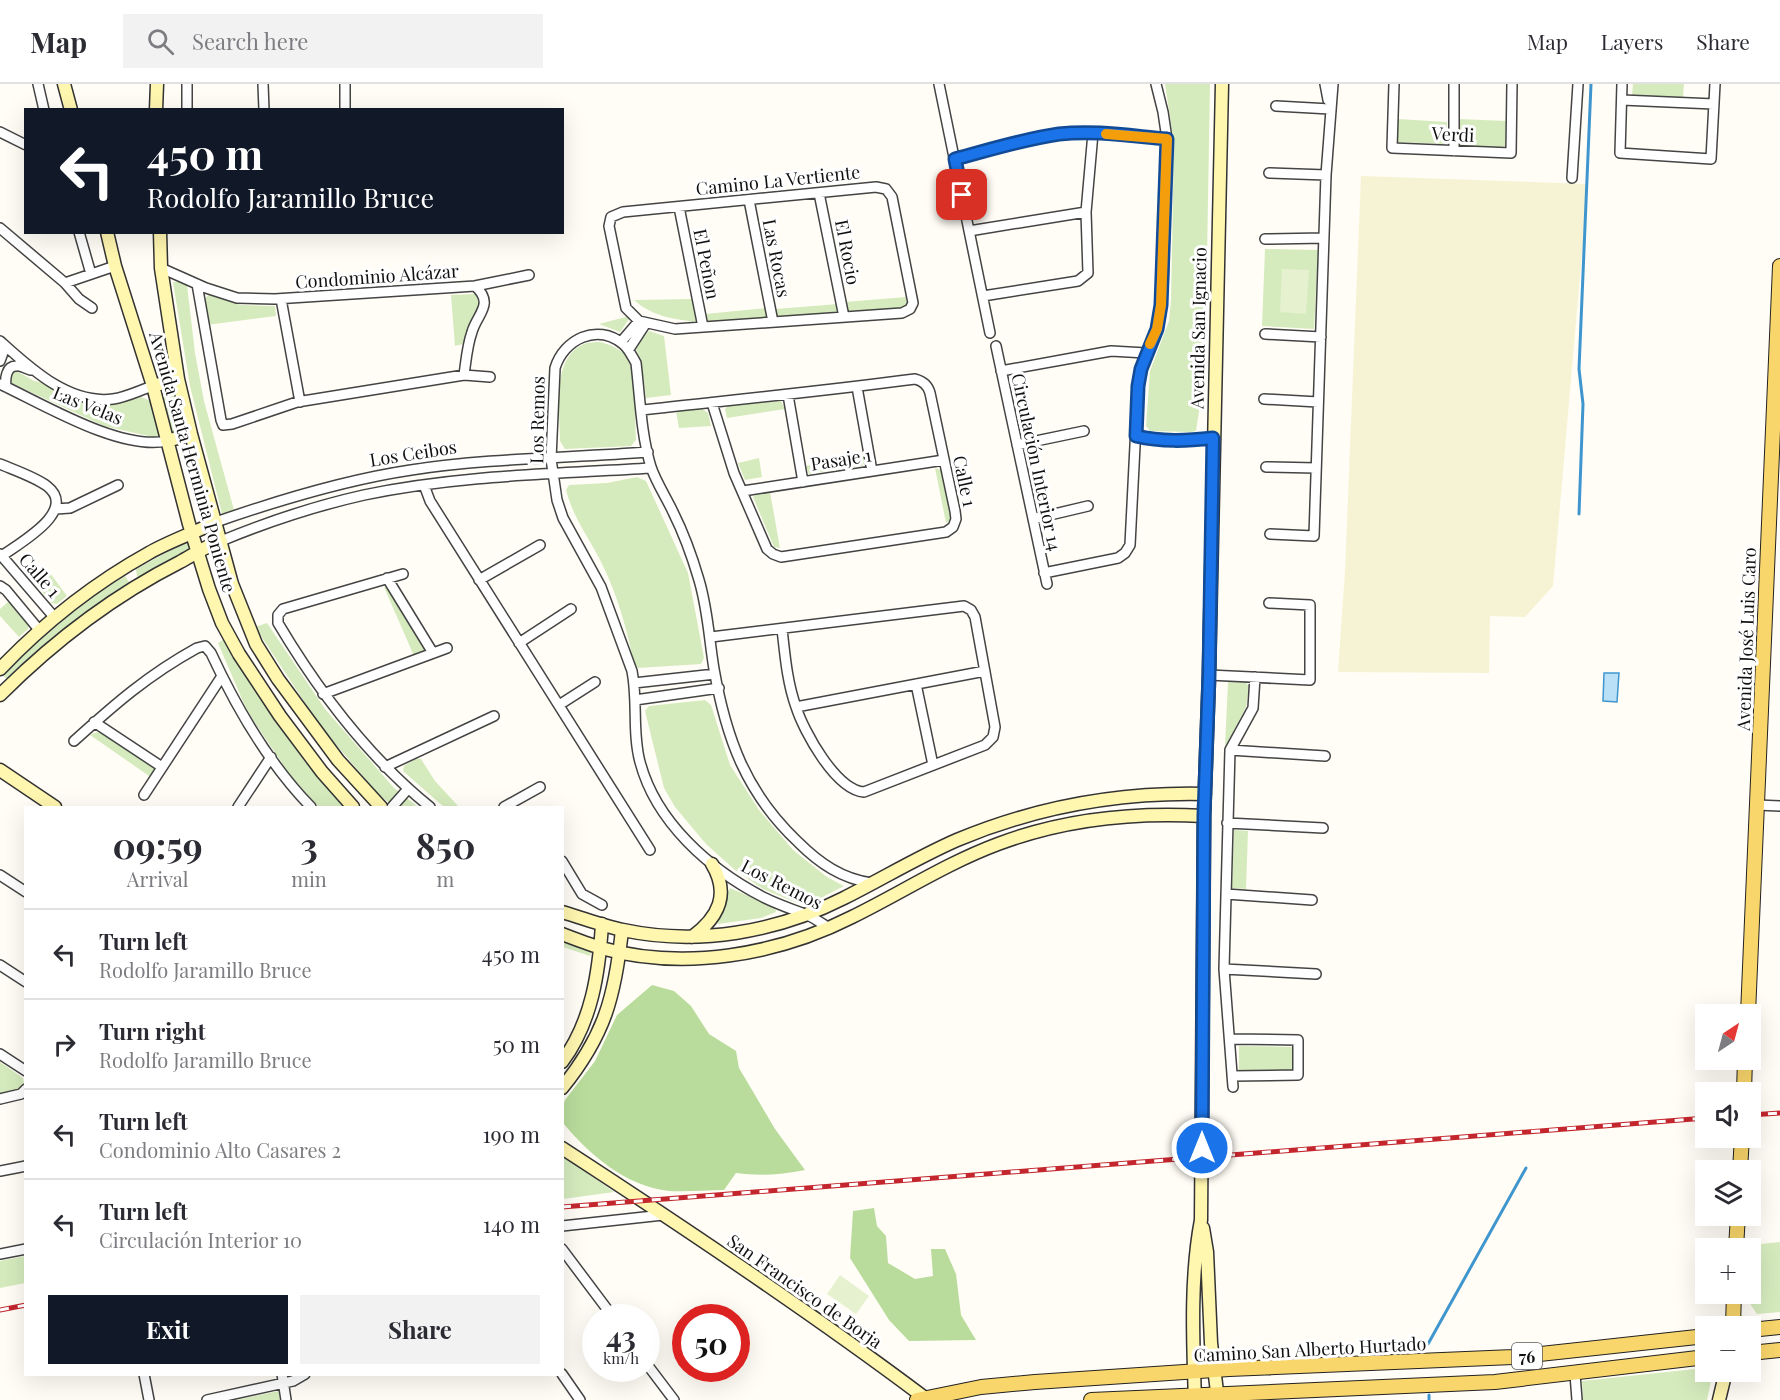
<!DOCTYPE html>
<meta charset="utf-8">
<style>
:root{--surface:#fff;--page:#f2f2f3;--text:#2b2b33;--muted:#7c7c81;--line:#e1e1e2;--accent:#111827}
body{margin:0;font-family:"Playfair Display",serif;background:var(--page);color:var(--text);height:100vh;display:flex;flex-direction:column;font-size:22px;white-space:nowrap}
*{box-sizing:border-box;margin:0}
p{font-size:20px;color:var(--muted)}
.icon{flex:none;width:33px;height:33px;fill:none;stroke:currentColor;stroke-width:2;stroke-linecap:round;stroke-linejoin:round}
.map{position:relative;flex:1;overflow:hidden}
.side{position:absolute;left:24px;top:722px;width:540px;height:570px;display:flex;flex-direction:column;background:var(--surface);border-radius:0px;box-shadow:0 6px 24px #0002}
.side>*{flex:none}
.top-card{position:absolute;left:24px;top:24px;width:540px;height:126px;border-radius:0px;box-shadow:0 6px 24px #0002;background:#111827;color:#fff;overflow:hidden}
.needle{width:39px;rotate:36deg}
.buttons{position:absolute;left:1695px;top:920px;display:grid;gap:12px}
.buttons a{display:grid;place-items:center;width:66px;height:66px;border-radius:0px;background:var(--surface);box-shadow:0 6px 24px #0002;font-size:30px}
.speed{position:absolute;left:582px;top:1220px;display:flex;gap:12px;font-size:30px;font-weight:700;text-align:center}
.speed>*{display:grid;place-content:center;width:78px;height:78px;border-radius:50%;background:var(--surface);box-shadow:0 6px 24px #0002;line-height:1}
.speed small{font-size:15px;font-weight:400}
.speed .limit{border:9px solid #d22;background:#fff;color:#111}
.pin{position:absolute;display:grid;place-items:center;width:51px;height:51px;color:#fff;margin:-26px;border-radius:12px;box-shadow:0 3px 9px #0006}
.me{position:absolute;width:66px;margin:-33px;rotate:0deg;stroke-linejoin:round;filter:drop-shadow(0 0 4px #0008)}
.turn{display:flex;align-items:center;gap:21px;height:126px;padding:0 24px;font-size:27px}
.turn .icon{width:78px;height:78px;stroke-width:2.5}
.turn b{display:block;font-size:42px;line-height:51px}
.eta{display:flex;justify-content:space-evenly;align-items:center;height:102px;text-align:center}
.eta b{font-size:36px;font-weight:700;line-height:42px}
.button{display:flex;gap:12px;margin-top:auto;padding:12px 24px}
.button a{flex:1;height:69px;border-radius:0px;background:var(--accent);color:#fff;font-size:24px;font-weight:700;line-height:69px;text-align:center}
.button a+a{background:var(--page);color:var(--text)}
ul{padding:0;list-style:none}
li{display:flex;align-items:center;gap:18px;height:90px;padding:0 24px;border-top:2px solid var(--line)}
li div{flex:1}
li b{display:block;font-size:22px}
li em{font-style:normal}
header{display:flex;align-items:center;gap:36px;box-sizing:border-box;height:84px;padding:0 30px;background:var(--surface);border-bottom:2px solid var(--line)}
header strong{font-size:28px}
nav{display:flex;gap:33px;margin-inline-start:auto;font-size:21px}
.search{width:420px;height:54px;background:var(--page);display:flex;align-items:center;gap:15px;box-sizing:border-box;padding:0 21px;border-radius:0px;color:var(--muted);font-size:22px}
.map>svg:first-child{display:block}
</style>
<header>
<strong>Map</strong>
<div class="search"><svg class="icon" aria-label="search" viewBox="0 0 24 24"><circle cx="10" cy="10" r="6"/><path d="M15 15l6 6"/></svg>Search here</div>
<nav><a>Map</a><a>Layers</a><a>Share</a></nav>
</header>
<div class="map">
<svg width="1780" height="1316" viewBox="0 0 1780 1316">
<rect width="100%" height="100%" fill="#fffdf5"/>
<path fill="#f6f3d4" d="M1361 92 1588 100 1553 502 1525 533 1490 532 1489 589 1338 588 1345 487Z"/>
<path fill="#d5ebbd" d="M1165 0H1210L1205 289 1196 347 1191 348 1150 347 1146 342 1150 287 1169 237 1171 217 1174 59Z
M1633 0H1684L1683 14 1632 12Z
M1398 35 1447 38 1446 60 1397 58Z
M1458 35 1506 37 1505 62 1500 64 1457 63Z
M1265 165 1318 166 1314 245 1262 242Z
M173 198H183L187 201 195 269 204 317 234 426 222 430 190 302Z
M210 209 240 221 275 222 276 232 207 241 204 216Z
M475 210 481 217 463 260 455 262 451 211Z
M906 213 907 220 905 224 849 227 845 225V218Z
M693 215 696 238C672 235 652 232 634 216Z
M838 220 839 227 836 230 780 233 777 231 776 225Z
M767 224 768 232 765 235 709 238 706 236 705 230Z
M629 232V235L620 248 599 240Z
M649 247 664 252 671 311 646 314 641 276 635 263Z
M600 258C611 261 622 265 628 275 636 288 635 339 636 356L631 362 565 365 560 357C560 328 551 276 582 261 587 258 595 258 600 258Z
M15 286 34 297 44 299 63 310 91 320H113L141 313 151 317 160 350 158 353H153L104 342 9 298 11 287Z
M168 306 176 309 184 345 181 348 174 350 170 347 161 314 163 309Z
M781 317 785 325 727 334 725 325 728 322Z
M702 325 708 329 711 342 679 344 676 327Z
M864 372 865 378 862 382 809 390 806 382Z
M759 374 762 393 745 396 738 379Z
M935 384 941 386 951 435 946 439Z
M637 393 646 397 688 489 704 574 701 580 638 584 634 580C627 546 618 512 602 480 589 453 574 436 566 406L569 401 607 399Z
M770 408 780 464 774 463 753 413 757 410Z
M188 457 194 464 140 495 137 492 136 485Z
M47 485 67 512 57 520 51 519 33 496Z
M125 492 129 498 128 501 11 596 4 593 5 587 53 542 95 510Z
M384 503 389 504 426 565 423 570 414 572Z
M9 517 29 538 28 545 19 553 0 532V525Z
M267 539 325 625 394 704 418 723H395L379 711 321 643 255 543Z
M224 555 305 678 348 723H319L290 691 255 639 245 622 218 559Z
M1228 598 1246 599 1249 602 1246 623 1225 663Z
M705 616 711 621 730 681 759 726 793 766 827 793 844 802 809 820 797 819 763 805 735 786 706 760 675 723 664 704 645 627 649 622Z
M97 648 102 649 155 685 156 688 152 694 90 651Z
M416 674 421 675 435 697 459 723H444L403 687 404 682Z
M1234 746 1248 747 1246 805 1232 804Z
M730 804 775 824 776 828 761 834 718 840 716 836Z
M563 855 592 865 590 872 563 863Z
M1239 962 1294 963 1293 988 1239 987Z
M0 978 23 994 24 1000 18 1006 0 1011Z
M562 1072H563L614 1108 563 1115Z
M1780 1158V1228L1757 1230 1747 1215 1746 1209H1750L1752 1161Z
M25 1172V1199L0 1204V1177Z
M1705 1284 1706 1287H1713L1707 1316H1583L1582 1297Z
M279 1307 280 1316H236Z"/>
<path fill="#b9dc9c" d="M652 901 674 907 691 922 709 950 736 967 739 984 775 1045 805 1086C781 1091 760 1092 736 1089L724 1106C706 1106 687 1108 669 1107 625 1102 590 1071 563 1039V1022L565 1016 595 977 617 931Z
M874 1124 877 1142 886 1152 888 1179 915 1195 933 1192 931 1165H945L956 1190 961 1231 976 1256 909 1257 889 1236 850 1174 853 1127Z"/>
<path fill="#e6f2cf" d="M1282 185 1309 186 1306 230 1280 228Z
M840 1191 869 1212 856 1230 827 1210Z"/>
<path fill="#b9e0f7" stroke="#3f96cf" stroke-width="1.5" d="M1604 589H1619L1617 618 1603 617Z"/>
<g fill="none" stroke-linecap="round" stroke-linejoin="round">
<path stroke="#3f96cf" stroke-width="3" d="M1579 430 1583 320 1579 285 1591 0
M1428 1260 1526 1084
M1429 1311V1316"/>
<defs>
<path id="street" d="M38 0 44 26
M263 0 264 26
M345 0V26
M939 0 990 249
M1325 0 1328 16
M1394 0 1392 64 1511 69 1512 0
M1454 0V67
M1622 0 1620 69 1711 75 1715 0
M1622 16 1714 20
M1276 22 1330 25
M187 26V0
M0 48 26 61
M955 75C989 66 1024 55 1059 50 1095 46 1131 52 1167 55
M1269 89 1326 91
M1572 94 1578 0
M876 103 886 105 892 113 913 219 910 225 902 229 675 245 639 237 626 224 609 142 611 133 623 128Z
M819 109 844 233
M749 116 773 238
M679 123 703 243
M0 144 65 199 115 182
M969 147 1086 128
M79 148 91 190
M1265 155 1324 154
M161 184 206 204 237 214 275 215 475 202 529 191
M65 199 79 215 92 224
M197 200 221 336 223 341 232 340 297 318 464 291 490 293
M983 212 1078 197 1088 189 1086 128 1093 49
M281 215 300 318
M1265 250 1321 253
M0 257C30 284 69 321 113 315 127 313 140 306 153 302
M621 258 639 237
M996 262 1047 500
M629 265 646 239
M0 277 4 266 3 260
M1001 287 1111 267 1146 269
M464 291C466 277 467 262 472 248 477 230 495 220 475 202
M0 300C43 320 120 367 167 357
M6 303C5 295 6 282 16 282 21 281 26 285 31 286
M857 303 872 387
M788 311 803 398
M1264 315 1318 318
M642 326C733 316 824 307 915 295 923 297 928 301 930 309L955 427 956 435 953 443 946 448 781 473 773 470 767 465 734 389 712 319
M1136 352C1162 358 1186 357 1213 354
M1017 361 1084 347
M0 380C14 386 35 393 47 402 79 427 19 459 2 472
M1266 383 1316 384
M424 401 430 417 650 766
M743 407 944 376
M56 425 70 424 118 401
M1033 435 1088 422
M216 438C279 416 344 396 411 386 489 374 569 374 648 368
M1270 450 1314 452 1326 91 1333 0
M221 457C267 438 315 422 364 411 459 391 556 390 651 384
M0 470 55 534
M1044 489 1118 474 1125 469 1130 461 1138 302 1146 269 1157 245 1163 200 1167 55 1163 28 1156 0
M403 490 283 525 278 531V539C319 608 367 672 430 723
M387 494 433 569
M479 496 540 461
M0 502 6 506 40 547
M711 553 964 522 971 526 975 533 995 643 993 653 985 661 864 708C836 706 804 648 796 623 787 598 785 571 782 545
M519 559 571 525
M1209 591 1310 596V521L1269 519
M634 599 715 590
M916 600 933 681
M323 610 447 564
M635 616 719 604
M559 621 595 598
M796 623 985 587
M94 638 162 683
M74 657C115 620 148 591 197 564L205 562 211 569C236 623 269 680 311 723
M1230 666 1325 672
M385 683 494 632
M144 711 222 592
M1757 721 1780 722
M238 723 271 673
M392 723 408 705
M504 723 540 703
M1227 739 1323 744
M562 777 582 810 602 821
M0 791 26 808
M1226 810 1312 816
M829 844C821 839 813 833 805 830 791 825 777 820 763 813 709 785 656 738 640 678 632 648 638 617 632 587L601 503 563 434 557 416 551 375 555 284C564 255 597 239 623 260 629 265 632 272 636 279 640 313 641 350 651 383 656 398 666 413 673 428 684 450 692 472 699 496 708 526 709 555 714 585 726 654 746 709 798 758 819 779 842 795 872 799
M0 881 26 898
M1224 885 1316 890
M1230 955 1298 956V991L1232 992
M0 970 26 987
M1233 1003 1224 885 1230 666 1253 624 1255 593
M0 1015 21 1010 26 1005
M0 1087 26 1082
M562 1142 663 1131
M562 1165 613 1233
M0 1170 26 1165
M646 1279 674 1316
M144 1290 149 1316
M282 1290 286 1316
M562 1290 580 1316
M1575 1290 1577 1316
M207 1316 293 1297 305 1290"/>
<path id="secondary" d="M64 0 71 26
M156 26 157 0
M107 148 115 182 153 302 189 440 209 505 222 539 239 570 280 632 322 688 353 723
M160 148 161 184 178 295 191 350 232 500 256 560 278 595 338 676 381 723
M153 302 178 295
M167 357 191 350
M0 585C44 539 93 500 149 469 170 457 194 449 216 438
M0 611C53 558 113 512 180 478 193 471 206 462 221 457
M0 686 55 723
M562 828C583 834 603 842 623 846 698 862 777 848 844 814 882 795 918 773 957 756 1036 723 1119 708 1205 710
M562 850C575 855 588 860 601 864 684 887 777 871 852 833 901 809 947 779 998 760 1064 735 1135 728 1204 732
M692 853C719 833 730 810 712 780
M562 978C592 938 599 888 602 840
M562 1004C605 951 615 912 622 846
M562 1064C685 1144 808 1226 925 1314
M1203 1144 1207 1168 1211 1259 1218 1316
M1195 1316C1193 1257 1190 1194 1201 1136L1204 732 1209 591 1222 0
M1719 1316 1726 1287"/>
<path id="primary" d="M1748 930 1780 182
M1744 1008 1745 975
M1740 1086 1742 1053
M1736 1164 1738 1131
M1733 1242 1734 1209
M1750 1246 1780 1243
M1750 1269 1780 1266
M917 1316 981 1303 1035 1298 1229 1285 1513 1273 1706 1252
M1091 1316 1495 1298 1706 1273"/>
</defs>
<use href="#street" stroke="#444" stroke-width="12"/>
<use href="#secondary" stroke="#333" stroke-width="15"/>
<use href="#primary" stroke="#222" stroke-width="16"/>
<use href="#street" stroke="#fff" stroke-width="9"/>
<use href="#secondary" stroke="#fff6b0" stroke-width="12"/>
<use href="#primary" stroke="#f9d66b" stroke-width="14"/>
<defs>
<path id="rail" d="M1750 1031 1780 1029
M562 1123 1706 1034
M0 1226 26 1221"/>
</defs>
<use href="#rail" stroke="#c4262e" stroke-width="5"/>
<use href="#rail" stroke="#fff" stroke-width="3" stroke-dasharray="9" stroke-linecap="butt"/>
</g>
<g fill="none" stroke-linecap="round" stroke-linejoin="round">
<defs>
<path id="route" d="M962 111 955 75C989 66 1024 55 1059 50 1095 46 1131 52 1167 55L1161 221 1157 245 1141 285 1138 302 1136 352C1162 358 1186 357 1213 354L1209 591 1204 732 1202 1064"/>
</defs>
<use href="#route" stroke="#114b97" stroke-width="15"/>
<use href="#route" stroke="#1a73e8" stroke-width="10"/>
<path stroke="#f59e0b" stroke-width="10" d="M1106 50 1167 55 1161 221 1157 245 1150 260"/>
</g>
<g text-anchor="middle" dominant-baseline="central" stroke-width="6" stroke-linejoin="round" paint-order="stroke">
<rect fill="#fff" stroke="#585858" stroke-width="1.5" x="1512" y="1259" width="30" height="26" rx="4.5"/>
<g font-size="16" font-weight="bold" fill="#111">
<text x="1527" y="1272">76</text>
</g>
<g font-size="18" fill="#111" stroke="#fff">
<text transform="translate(1453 50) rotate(3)">Verdi</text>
<text transform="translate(778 96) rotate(-6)">Camino La Vertiente</text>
<text transform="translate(848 168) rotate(79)">El Rocio</text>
<text transform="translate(777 174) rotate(79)">Las Rocas</text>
<text transform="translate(707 180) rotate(79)">El Peñon</text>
<text transform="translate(377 192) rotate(-4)">Condominio Alcázar</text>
<text transform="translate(1198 244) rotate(-89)">Avenida San Ignacio</text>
<text transform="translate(88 321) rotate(22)">Las Velas</text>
<text transform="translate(537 336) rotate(-89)">Los Remos</text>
<text transform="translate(413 369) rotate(-9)">Los Ceibos</text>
<text transform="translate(841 375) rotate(-9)">Pasaje 1</text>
<text transform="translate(193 378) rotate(74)">Avenida Santa Herminia Poniente</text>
<text transform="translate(1037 378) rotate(78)">Circulación Interior 14</text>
<text transform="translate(965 397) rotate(78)">Calle 1</text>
<text transform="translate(40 491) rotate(49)">Calle 1</text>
<text transform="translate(1746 555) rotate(-88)">Avenida José Luis Caro</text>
<text transform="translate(782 800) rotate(27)">Los Remos</text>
<text transform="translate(805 1207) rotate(35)">San Francisco de Borja</text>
<text transform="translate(1310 1265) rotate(-3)">Camino San Alberto Hurtado</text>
</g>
</g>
</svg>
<div class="buttons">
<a><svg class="needle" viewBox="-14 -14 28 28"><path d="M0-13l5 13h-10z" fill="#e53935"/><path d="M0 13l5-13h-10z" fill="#7c7c81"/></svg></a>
<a><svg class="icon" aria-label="sound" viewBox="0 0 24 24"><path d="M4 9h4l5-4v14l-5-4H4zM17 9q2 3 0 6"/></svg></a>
<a><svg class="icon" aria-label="layers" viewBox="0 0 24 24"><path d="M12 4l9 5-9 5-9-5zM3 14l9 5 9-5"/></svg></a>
<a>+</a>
<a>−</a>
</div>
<div class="speed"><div>43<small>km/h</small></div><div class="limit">50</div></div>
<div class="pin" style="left:962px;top:111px;background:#d93025"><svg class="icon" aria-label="arrive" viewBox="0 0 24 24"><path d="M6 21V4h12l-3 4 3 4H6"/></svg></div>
<svg class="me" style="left:1202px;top:1064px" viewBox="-20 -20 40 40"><circle r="17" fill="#1a73e8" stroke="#fff" stroke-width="3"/><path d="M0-11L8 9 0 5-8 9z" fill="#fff"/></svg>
<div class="top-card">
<div class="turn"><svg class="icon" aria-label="left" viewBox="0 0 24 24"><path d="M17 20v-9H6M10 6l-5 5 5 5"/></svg><div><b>450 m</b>Rodolfo Jaramillo Bruce</div></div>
</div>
<section class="side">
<div class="eta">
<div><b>09:59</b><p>Arrival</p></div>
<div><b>3</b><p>min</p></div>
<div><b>850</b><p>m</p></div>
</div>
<ul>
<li><svg class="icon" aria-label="left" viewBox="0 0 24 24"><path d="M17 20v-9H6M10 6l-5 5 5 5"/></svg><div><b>Turn left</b><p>Rodolfo Jaramillo Bruce</p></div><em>450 m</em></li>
<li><svg class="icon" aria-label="right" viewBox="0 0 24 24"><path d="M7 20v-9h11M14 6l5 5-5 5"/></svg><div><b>Turn right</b><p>Rodolfo Jaramillo Bruce</p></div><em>50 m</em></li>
<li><svg class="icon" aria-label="left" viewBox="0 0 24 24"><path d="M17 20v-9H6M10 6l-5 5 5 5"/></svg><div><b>Turn left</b><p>Condominio Alto Casares 2</p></div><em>190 m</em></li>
<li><svg class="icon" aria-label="left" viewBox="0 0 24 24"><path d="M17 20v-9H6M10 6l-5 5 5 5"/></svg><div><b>Turn left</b><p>Circulación Interior 10</p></div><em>140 m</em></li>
</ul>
<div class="button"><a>Exit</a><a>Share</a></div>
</section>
</div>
